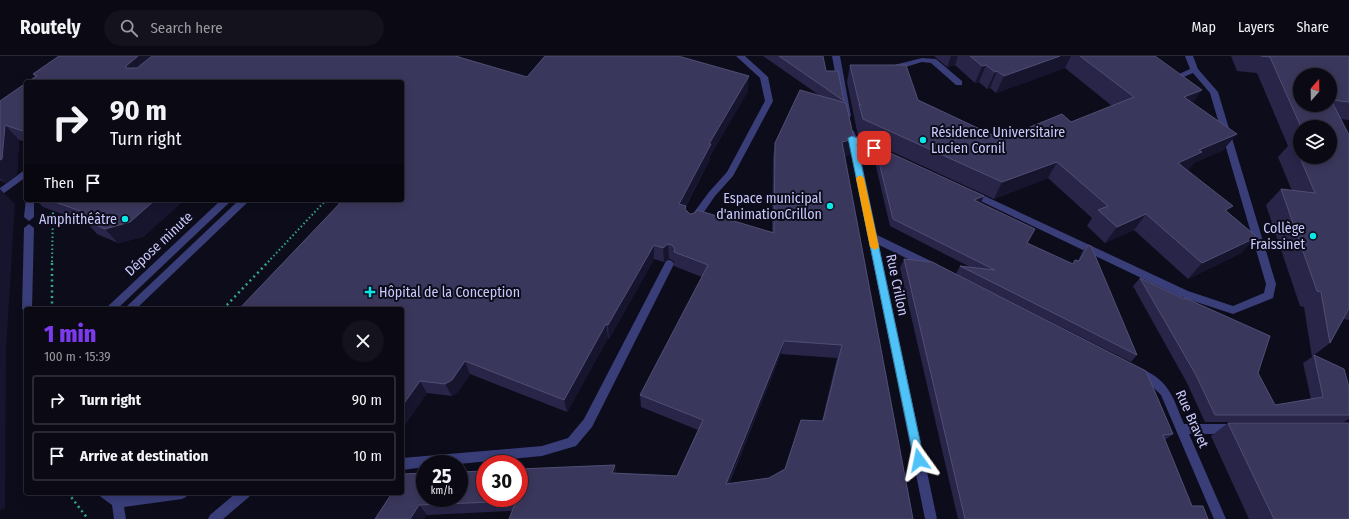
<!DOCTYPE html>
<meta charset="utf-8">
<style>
:root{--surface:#0a0914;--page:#13121d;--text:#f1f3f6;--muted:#999aa0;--line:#2a2a34;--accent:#7c3aed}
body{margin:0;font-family:"Fira Sans Condensed",sans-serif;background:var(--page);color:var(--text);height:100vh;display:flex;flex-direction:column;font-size:15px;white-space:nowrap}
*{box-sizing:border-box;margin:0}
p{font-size:13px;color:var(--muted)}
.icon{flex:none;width:22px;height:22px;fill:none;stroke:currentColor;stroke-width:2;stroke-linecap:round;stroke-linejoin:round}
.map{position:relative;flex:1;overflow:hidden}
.sheet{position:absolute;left:24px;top:251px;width:380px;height:188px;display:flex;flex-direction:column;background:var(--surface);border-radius:4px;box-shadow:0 2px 10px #0003,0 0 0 1px var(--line)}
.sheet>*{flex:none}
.banner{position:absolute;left:24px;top:24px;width:380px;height:122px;border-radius:4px;box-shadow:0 2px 10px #0003,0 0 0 1px var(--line);background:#0a0914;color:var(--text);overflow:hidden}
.needle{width:26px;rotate:20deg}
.fabs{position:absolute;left:1293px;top:12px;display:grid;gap:8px}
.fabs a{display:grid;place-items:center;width:44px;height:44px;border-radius:50%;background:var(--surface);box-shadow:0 2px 10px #0003,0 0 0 1px var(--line);font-size:20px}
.speed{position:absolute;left:416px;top:399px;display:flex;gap:8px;font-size:20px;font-weight:700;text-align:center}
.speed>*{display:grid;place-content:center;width:52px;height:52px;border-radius:50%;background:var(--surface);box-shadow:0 2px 10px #0003,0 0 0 1px var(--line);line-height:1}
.speed small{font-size:10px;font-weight:400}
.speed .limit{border:6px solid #d22;background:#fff;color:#111}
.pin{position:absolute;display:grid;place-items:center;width:34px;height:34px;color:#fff;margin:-17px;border-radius:8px;box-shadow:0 2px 6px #0006}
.me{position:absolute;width:44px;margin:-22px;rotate:348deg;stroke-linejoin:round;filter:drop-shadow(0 0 3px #0008)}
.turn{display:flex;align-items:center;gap:14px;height:84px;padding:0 20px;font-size:18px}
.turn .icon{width:52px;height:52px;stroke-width:2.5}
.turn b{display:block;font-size:28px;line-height:34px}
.then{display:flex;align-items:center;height:38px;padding:0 20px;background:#0003;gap:8px;font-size:15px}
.round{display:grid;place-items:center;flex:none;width:42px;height:42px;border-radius:21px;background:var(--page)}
.overview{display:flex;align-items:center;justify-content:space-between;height:68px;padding:0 20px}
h1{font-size:24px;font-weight:800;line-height:30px;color:var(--accent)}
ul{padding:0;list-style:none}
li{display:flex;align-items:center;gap:12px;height:50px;margin:0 8px 6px;padding:0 12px;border:2px solid var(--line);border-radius:4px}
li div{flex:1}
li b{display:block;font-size:15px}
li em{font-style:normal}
header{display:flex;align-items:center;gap:24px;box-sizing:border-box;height:56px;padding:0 20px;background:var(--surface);border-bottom:1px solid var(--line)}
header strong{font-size:19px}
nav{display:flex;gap:22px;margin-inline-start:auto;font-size:14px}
.search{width:280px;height:36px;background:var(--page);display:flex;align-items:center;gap:10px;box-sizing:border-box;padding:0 14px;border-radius:22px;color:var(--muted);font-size:15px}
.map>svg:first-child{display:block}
</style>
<header>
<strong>Routely</strong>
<div class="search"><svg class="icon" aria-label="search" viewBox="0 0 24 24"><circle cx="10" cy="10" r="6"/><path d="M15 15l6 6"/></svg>Search here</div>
<nav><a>Map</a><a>Layers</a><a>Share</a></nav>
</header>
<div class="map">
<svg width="1349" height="463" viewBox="0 0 1349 463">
<rect width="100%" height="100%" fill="#0d0c1b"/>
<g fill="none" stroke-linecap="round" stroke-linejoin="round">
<path stroke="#32a795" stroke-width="2" stroke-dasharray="1.5 2.5" stroke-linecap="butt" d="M52 206 53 154
M268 206 326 144"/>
<path stroke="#32a795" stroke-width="2.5" stroke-dasharray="2 3.5" stroke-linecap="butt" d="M52 253V205
M223 253 269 205
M68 437 88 463"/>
<path fill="#393d78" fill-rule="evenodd" d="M736 0H745L768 21 773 45 733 120 715 140 695 169 692 170 687 166 689 163 709 136 727 116 765 45 760 22Z
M832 0H840L851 60 847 63 843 60Z
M1185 0H1193L1198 13 1218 36 1276 228 1273 242 1233 258 1181 241 968 139 966 137 968 135H974L1188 235 1233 250 1264 237 1266 228 1210 37 1193 17 1170 27 1166 24 1190 13Z
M922 2 936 3 962 25V29H956L931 7 922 6 889 16 885 13 886 11Z
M851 74 854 75 856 80 889 95 890 97 886 100 858 88 877 179 937 208 939 211 937 214H931L879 189 937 463H925L847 77Z
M26 113V121L0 140V132Z
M26 142V144H34V161L29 165 24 161Z
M221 144H232L117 253H105Z
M239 144H250L136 253H124Z
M29 168 34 172 32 253H26V257L22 253 24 172Z
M669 204 672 205 674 208 592 371 576 390 542 400 459 408H425V411L402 414V402L542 390 568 382 584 363 666 205Z
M1137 311C1169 323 1172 339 1184 368H1234L1238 369 1240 373 1238 377 1234 378H1189L1226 463H1214L1161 339 1149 327 1133 319 1132 316 1133 313Z
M99 437H115L119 440 140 437H188L186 441 182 443 124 451 126 463H114L112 449 101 441Z
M236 437H251L249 441 223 463H208L210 459Z"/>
</g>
<path fill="#292549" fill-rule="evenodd" d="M59 0H461L459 1 527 21 748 35 710 100V103L686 150V154L690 158 772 176 773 102 775 87 819 39 763 0H823L826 15 844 45V46L854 83 850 99 844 100 913 463 512 455 427 459 392 437 617 417 677 420 698 374 641 351 640 339 702 221 674 210V206L672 204 669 203 664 206 654 203 609 283 608 282 567 356 470 318 458 336 452 340 427 337 402 373V253L339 148 329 144H402V26L35 21 33 18ZM781 298 837 302 822 365 785 413 769 422 729 428Z
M934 0H1143L1192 47 1237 78 1223 94 1194 107 1189 113 1187 114 1228 157 1241 197 1188 223 1134 174 1105 187 1087 170 1092 162 1048 122 994 143 858 80 847 26 850 9 918 44 1001 83 1071 66 1112 50 1065 12 996 37 990 32 987 33 979 26 975 27 955 9 947 11Z
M1231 0H1349V64L1341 63 1349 79V264L1344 263 1330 287 1314 299 1349 331V363L1344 366H1205L1187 327 1133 230 1140 222 1258 317 1275 349 1311 343 1303 307 1312 301 1304 251 1300 250 1266 149 1281 133 1292 135 1278 101 1288 90 1257 17 1237 15ZM1300 71H1330L1300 101Z
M26 27V86L19 84 17 118 5 127 0 124V45Z
M875 90 984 140 980 147 1027 187 1072 208 1075 204 1078 205 1082 196 1088 189 1137 299 1131 306 956 218 960 210 972 212 890 170 873 98Z
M36 144H184L143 181 118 187 97 178 87 167 43 151Z
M904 203 1173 378 1165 384 1192 450 1208 463H958L900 212Z
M1228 367 1349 463H1249L1211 380Z"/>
<path fill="#17142e" d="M138 0H168L137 26 126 12V10Z
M951 0H958L955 9 947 11Z
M1060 0H1071L1065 12 996 37 1004 20Z
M986 9 979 26 975 27 982 10Z
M997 15 990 32 987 33 995 16Z
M749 20 748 35 710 100V103L679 162V148L709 88Z
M1202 34 1190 51 1184 41Z
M5 69 19 84 17 118 5 127 0 122V104Z
M1237 78 1223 94 1194 107 1189 113 1165 123 1178 107 1199 94Z
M854 83 850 99 838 101 842 86Z
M1057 106 1048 122 994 143 1002 126Z
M0 133 15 148 6 294 5 452 0 454Z
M984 140 980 148 974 144Z
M155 144H184L143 181 118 187 105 173Z
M1233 150 1219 166 1225 154Z
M1146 158 1134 174 1105 187 1117 171Z
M1257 181 1241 197 1188 223 1202 207Z
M668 188 669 203 664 206 663 192Z
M654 189V203L609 283 608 269Z
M606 268 608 282 567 356 564 344Z
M784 285 781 298 724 438 726 428Z
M465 305 470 318 458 336 452 340 445 328Z
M420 325 427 337 402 373V350Z
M615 409 617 420 612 417Z
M419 449 427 459 424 463H410Z"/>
<path fill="#3a375c" stroke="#514e75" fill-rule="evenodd" d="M59 0H138L126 10V12H137L152 0H455L527 21 545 0H678L749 20 709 88H711L679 148 686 150 685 153 690 158 695 157 697 154 774 177 775 87 800 34 846 47 854 83 842 86 913 463H509L516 445 419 449 410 463H375L392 437H402V422L404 418 425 417V442H459V416L485 415V442H519V413L615 409 612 417 677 420 703 364 640 339 708 209 674 196 675 193 672 189 668 188 663 192 654 189 608 269 606 268 564 344 465 305 452 324 445 328 420 325 402 350V253H239L343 144H402V26H27L37 20 33 18ZM784 285 842 289 823 365 801 364 785 413 769 422 726 428Z
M779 0H823L826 15H838L844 45Z
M970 0H1060L1004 20 997 15 995 16 986 9 982 10Z
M1080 0H1155L1202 34 1184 41 1237 78 1199 94 1202 96 1178 107 1233 150 1225 154 1257 181 1202 207 1146 158 1117 171 1098 154 1108 150 1057 106 1002 126 863 63 859 48 861 49 859 47 850 9H906L918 44 1001 83 1062 58 1071 66 1134 41Z
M1261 0H1349V46L1331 44 1349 79V252L1330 287 1321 236 1317 235 1281 133 1315 137 1293 85 1300 86V101H1330V71H1301L1270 1ZM1300 19H1330V49H1300Z
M26 27V76L5 69 2 103 0 104V45Z
M875 90 984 140 974 144 1035 173 1027 187 1073 208 1075 204 1079 205 1088 189 1091 190 1137 299 960 210 995 214 893 163Z
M49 144H155L130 166 105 173 83 163V156Z
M904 203 932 206 1146 315 1173 378 1163 379 1192 450H1203L1208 463H965Z
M1140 222 1184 243 1185 242 1270 280 1258 317 1275 349 1323 341 1314 299 1344 313 1349 331V359H1215L1196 319Z
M1228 367H1349V463H1274Z"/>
<path fill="#4fc3f7" stroke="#337fa1" d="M852 80 877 90 878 92 874 94 857 88 924 404 923 407 919 409 915 407 914 404 848 82Z"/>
<path fill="#f59e0b" d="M860 119 864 122 879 191 875 194 870 191 856 122Z"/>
<g fill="#0be6e6" stroke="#0d0c1b" stroke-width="1.5">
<circle cx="923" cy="84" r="4"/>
<circle cx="830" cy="150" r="4"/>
<circle cx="125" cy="163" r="4"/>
<circle cx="1313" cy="180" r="4"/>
<path d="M368 230h4v4h4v4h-4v4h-4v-4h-4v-4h4z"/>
</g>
<g text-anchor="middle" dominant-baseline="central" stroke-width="4" stroke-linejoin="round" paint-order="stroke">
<g font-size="14" fill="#cac9fc" stroke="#0d0c1b" text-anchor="end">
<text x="931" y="76" text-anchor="start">Résidence Universitaire<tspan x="931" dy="16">Lucien Cornil</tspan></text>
<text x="822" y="142">Espace municipal<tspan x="822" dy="16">d'animationCrillon</tspan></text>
<text x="117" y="163">Amphithéâtre</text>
<text x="1305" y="172">Collège<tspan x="1305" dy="16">Fraissinet</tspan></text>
<text x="379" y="236" text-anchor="start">Hôpital de la Conception</text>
</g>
<g font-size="14" fill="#cac9fc" stroke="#0d0c1b">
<text transform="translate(159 188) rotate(-43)">Dépose minute</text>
<text transform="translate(897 229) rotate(78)">Rue Crillon</text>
<text transform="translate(1192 363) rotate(66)">Rue Bravet</text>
</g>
</g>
</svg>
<div class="fabs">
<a><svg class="needle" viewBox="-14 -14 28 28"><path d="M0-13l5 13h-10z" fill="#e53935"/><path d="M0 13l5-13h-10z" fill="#999aa0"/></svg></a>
<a><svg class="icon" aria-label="layers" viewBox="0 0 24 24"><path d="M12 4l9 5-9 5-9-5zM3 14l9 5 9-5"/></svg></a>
</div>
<div class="speed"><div>25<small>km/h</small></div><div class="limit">30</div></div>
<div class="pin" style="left:874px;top:92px;background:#d93025"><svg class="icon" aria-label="arrive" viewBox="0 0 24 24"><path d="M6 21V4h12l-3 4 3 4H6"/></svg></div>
<svg class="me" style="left:919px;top:404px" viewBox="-20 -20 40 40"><path d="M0-17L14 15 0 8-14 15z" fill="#4fc3f7" stroke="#fff" stroke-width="4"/></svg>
<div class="banner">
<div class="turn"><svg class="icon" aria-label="right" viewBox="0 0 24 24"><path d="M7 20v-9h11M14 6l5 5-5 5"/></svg><div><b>90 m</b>Turn right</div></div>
<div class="then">Then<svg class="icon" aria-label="arrive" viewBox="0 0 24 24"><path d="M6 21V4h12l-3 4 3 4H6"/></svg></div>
</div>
<section class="sheet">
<div class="overview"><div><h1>1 min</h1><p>100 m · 15:39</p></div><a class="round"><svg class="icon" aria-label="close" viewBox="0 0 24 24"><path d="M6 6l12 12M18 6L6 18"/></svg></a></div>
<ul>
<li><svg class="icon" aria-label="right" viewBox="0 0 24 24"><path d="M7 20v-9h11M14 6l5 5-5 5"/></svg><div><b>Turn right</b></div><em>90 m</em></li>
<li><svg class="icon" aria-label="arrive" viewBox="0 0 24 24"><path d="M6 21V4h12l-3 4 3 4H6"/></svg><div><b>Arrive at destination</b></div><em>10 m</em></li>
</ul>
</section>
</div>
